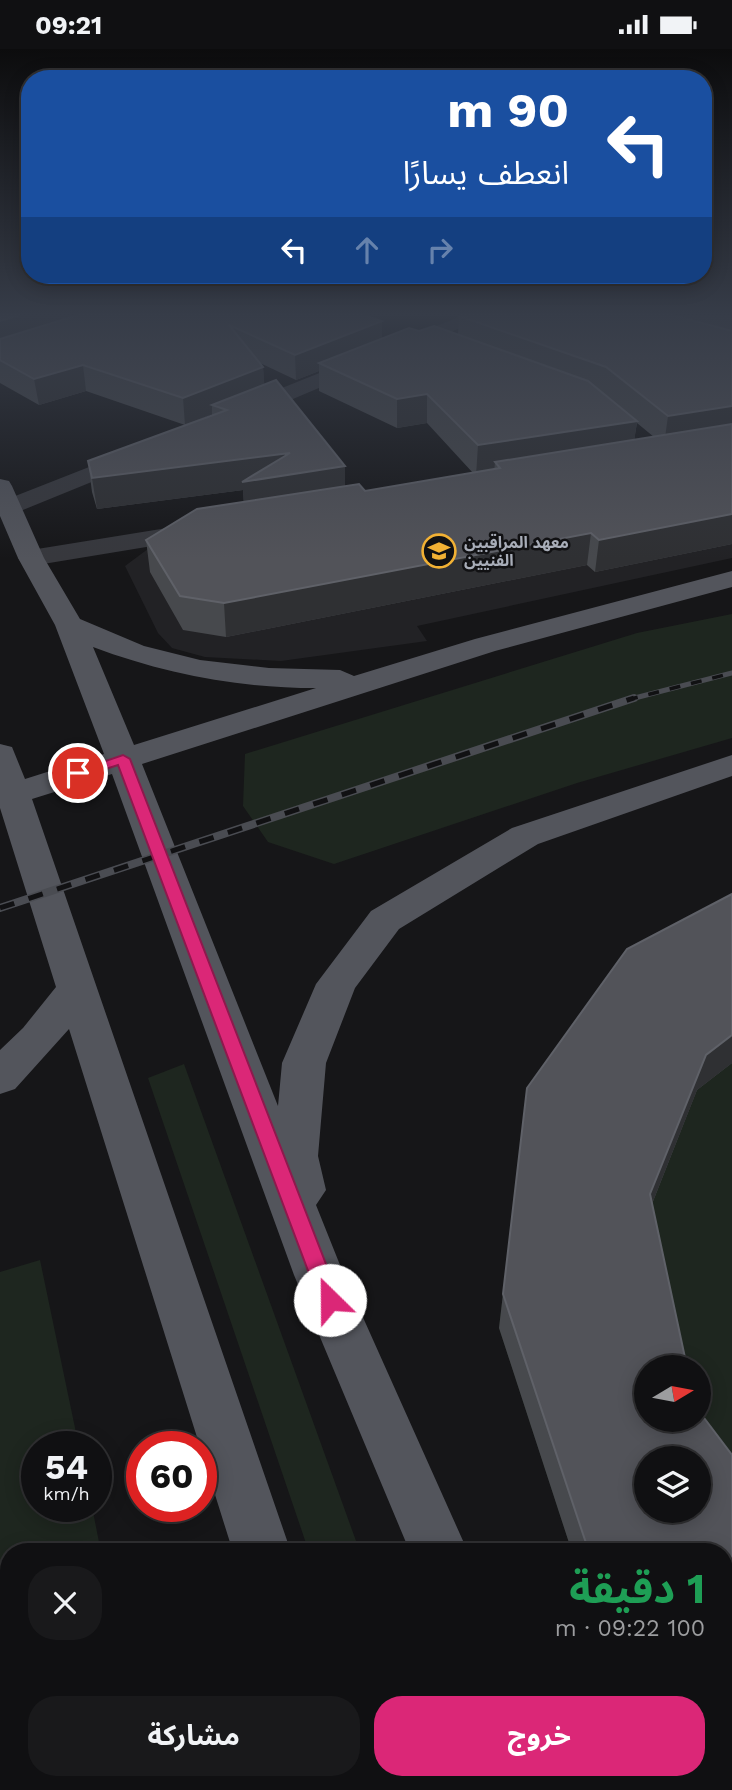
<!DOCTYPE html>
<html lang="ar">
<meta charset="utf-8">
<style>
:root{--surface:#101012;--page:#19191b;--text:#f1f3f6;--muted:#9c9d9f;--line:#303032;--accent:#db2777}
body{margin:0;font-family:"Work Sans","Noto Sans Arabic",sans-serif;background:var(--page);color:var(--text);direction:rtl;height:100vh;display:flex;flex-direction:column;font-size:26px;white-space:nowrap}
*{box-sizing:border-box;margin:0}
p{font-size:23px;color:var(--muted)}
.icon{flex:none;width:38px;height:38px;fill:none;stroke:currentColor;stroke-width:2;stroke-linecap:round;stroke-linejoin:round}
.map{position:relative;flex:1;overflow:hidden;direction:ltr}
.side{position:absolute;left:0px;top:1494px;width:733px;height:247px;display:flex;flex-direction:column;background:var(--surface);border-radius:28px 28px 0 0;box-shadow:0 4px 18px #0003,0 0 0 2px var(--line);direction:rtl}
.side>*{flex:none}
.banner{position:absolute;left:21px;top:21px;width:691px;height:214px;border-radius:28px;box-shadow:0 4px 18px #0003,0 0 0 2px var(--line);direction:rtl;background:#1a4fa0;color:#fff;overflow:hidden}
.needle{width:46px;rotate:80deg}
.controls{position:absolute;left:634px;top:1306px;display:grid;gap:14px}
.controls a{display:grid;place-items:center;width:77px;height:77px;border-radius:50%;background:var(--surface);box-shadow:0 4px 18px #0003,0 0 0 2px var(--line);font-size:35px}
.speed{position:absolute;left:21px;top:1382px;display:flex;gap:14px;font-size:35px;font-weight:700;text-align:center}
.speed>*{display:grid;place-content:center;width:91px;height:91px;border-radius:50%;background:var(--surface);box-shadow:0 4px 18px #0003,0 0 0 2px var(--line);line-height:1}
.speed small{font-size:18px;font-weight:400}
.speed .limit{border:10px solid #d22;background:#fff;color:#111}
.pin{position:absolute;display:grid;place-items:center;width:60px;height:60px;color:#fff;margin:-30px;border:4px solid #fff;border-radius:50%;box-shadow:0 2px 7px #0007}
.me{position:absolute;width:77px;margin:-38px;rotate:337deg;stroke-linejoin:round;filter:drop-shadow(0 0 5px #0008)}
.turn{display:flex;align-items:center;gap:24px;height:147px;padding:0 28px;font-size:32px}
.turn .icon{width:91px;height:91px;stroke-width:2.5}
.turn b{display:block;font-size:49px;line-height:60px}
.lanes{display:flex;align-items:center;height:66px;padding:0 28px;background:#0003;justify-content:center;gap:35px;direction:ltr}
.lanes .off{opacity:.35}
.round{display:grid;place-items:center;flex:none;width:74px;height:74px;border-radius:28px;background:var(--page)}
.head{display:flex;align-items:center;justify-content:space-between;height:119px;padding:0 28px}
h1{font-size:42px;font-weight:700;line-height:52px;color:#1e9e55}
.cta{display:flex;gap:14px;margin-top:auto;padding:14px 28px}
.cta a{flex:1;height:80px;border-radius:28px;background:var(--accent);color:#fff;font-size:28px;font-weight:700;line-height:80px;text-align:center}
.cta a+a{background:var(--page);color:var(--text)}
.status{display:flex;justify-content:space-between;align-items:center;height:49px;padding:0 35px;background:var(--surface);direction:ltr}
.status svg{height:19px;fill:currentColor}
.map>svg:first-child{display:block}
</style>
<div class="status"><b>09:21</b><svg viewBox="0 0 49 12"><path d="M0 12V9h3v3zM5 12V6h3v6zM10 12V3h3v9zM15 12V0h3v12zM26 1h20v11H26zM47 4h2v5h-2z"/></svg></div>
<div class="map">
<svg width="732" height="1741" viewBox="0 0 732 1741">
<rect width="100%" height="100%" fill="#161618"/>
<path fill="#222225" d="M732 402V509L417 577 427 592 281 612 205 608 172 599 158 584 125 517 156 494Z"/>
<path fill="#1e261f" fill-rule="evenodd" d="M732 565V689L577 734 334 815 268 793 243 757 245 705 637 584Z
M732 875V1739L724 1729V1503H572L499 1279 523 1074 621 935ZM646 1318H698V1370H646ZM646 1409H698V1461H646Z
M184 1015 360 1503H309L148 1029Z
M40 1211 79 1398H37V1458H92L101 1503H9V1732L150 1733 152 1741H0V1223Z
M388 1733H443L446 1741H391Z"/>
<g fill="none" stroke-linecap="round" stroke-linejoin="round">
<path fill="#37383d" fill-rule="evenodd" d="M464 266H491L246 370H230L227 365 230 360Z
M140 398 148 400 152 405 148 410 18 463H0V453Z
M198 474 207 476 211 482 207 488 31 517 22 515 18 509 22 503 31 501Z"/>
<path fill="#53555c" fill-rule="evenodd" d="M0 430 9 432 12 437 44 509 80 570 144 597 200 611 269 619 340 621 354 627 475 590 732 522V538L495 602 142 715 278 1057 282 1014 316 935 371 862 512 779 732 706V727L538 795 399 880 355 939 326 1014 318 1107 326 1141 316 1156 344 1226 468 1503H410L294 1226 112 725 32 750 291 1503H233L69 980 15 1040 0 1045V1001L23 979 56 938 0 759V695L12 698 25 730 104 705 55 576 18 509 0 467ZM93 598C165 625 239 639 316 639L134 696Z
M305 1732H371L374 1741H308Z
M505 1732H571L574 1741H508Z"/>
<defs>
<path id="rail-far1" d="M627 651 732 624"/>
<path id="rail" d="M0 859 634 649"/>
</defs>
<use href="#rail-far1" stroke="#4a4c52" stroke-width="5"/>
<use href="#rail" stroke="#4a4c52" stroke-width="8"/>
<use href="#rail-far1" stroke="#111113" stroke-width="3.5" stroke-dasharray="11" stroke-linecap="butt"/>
<use href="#rail" stroke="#111113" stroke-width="5" stroke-dasharray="15" stroke-linecap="butt"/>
</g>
<path fill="#47494d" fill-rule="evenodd" d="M0 266H364L382 289 419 282 458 285 459 267 460 266H732V495L595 523 587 516 226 588 183 581 150 523 146 491 244 453 243 441 97 460 92 443 88 412 212 367V365L185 376 86 342 39 356 0 334ZM260 314 296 331 319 322V342L397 379 427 374 473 424 365 442 345 437 264 336 263 318ZM637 374 654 388 634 391Z
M732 845V1014L697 1041 652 1155 646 1318 732 1406V1739L724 1729V1503H572L499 1279 527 1039Z"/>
<path fill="#2f3033" d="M20 266H100L0 298V272Z
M382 272V297L319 314V322L296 331 295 306Z
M83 316 86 342 39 356 34 330Z
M263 318 265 344 212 356V365L185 376 183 349Z
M427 345V374L397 379V350Z
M732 357V383L664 396 668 367Z
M637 372 633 401 500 419 495 413 494 424 476 427 478 396Z
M290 404 345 417V448L244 464 243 441 97 460 92 429Z
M732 465V495L595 523 599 491Z
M591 484 587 516 226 588 224 554Z
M732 986V1014L697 1041 642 1180 650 1145 706 1006Z"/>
<path fill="#525359" stroke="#5f6168" stroke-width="2" fill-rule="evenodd" d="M0 266H20L0 272Z
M78 266H364L382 272 295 306 229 276 263 318 183 349 83 316 34 330 0 311V290Z
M460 266H672L732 282V357L668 367 606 318 459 267Z
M434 277 588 332 637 372 478 396 427 345 397 350 319 314 409 279 419 282Z
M276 331 345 417 242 433 290 404 92 429 88 412 227 361 212 356Z
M732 375V465L599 491 591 484 224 554 180 547 146 491 197 460 359 435 365 442 500 419 495 413Z
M732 845V986L706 1006 650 1145 687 1318H646V1370H698V1361L732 1406V1695L724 1685V1503H589L503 1245 527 1039 627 900ZM646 1409H698V1461H646Z"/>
<linearGradient id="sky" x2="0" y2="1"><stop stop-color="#0c0c0d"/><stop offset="0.52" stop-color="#363c48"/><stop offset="1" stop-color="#363c48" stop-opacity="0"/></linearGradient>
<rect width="732" height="510" fill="url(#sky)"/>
<path fill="#db2777" stroke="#8e194d" stroke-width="2" d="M123 706 130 710 340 1251 337 1258 330 1260 322 1258 319 1251 118 716 78 729 71 724Z"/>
<defs>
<symbol id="university-ring" viewBox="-11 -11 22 22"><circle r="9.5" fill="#111113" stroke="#f2b134" stroke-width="1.5"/><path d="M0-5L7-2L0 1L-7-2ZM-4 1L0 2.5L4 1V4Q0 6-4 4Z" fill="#f2b134"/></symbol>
</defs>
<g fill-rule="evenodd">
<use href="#university-ring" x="420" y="483" width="38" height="38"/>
</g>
<g text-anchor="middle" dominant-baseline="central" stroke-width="5" stroke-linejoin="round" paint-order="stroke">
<g font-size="16" font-weight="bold" fill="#a8adb8" stroke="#111113" text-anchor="start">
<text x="464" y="493">معهد المراقبين<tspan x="464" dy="18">الفنيين</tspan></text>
</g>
</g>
</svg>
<div class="controls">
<a><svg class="needle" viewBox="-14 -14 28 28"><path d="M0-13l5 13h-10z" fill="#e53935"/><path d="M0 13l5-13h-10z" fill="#9c9d9f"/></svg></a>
<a><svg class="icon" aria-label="layers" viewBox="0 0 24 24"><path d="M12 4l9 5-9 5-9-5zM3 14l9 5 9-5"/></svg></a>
</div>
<div class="speed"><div>54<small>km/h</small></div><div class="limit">60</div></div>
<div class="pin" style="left:78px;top:724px;background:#d93025"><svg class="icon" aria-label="arrive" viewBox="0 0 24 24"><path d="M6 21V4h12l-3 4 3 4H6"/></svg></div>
<svg class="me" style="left:330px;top:1251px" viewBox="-20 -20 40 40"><circle r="19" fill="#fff"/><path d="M0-13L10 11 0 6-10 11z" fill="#db2777"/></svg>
<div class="banner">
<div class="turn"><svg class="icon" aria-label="left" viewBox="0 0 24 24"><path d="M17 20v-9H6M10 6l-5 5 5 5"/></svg><div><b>90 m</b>انعطف يسارًا</div></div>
<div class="lanes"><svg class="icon" aria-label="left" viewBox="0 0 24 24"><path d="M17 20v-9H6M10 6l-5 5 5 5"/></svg><svg class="icon off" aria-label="ahead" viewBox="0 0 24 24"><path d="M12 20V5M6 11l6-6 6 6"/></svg><svg class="icon off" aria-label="right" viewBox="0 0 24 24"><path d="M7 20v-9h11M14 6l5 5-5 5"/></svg></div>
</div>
<section class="side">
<div class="head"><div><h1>1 دقيقة</h1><p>100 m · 09:22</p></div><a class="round"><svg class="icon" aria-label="close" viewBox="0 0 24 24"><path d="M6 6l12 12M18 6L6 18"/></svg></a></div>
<div class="cta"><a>خروج</a><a>مشاركة</a></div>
</section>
</div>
